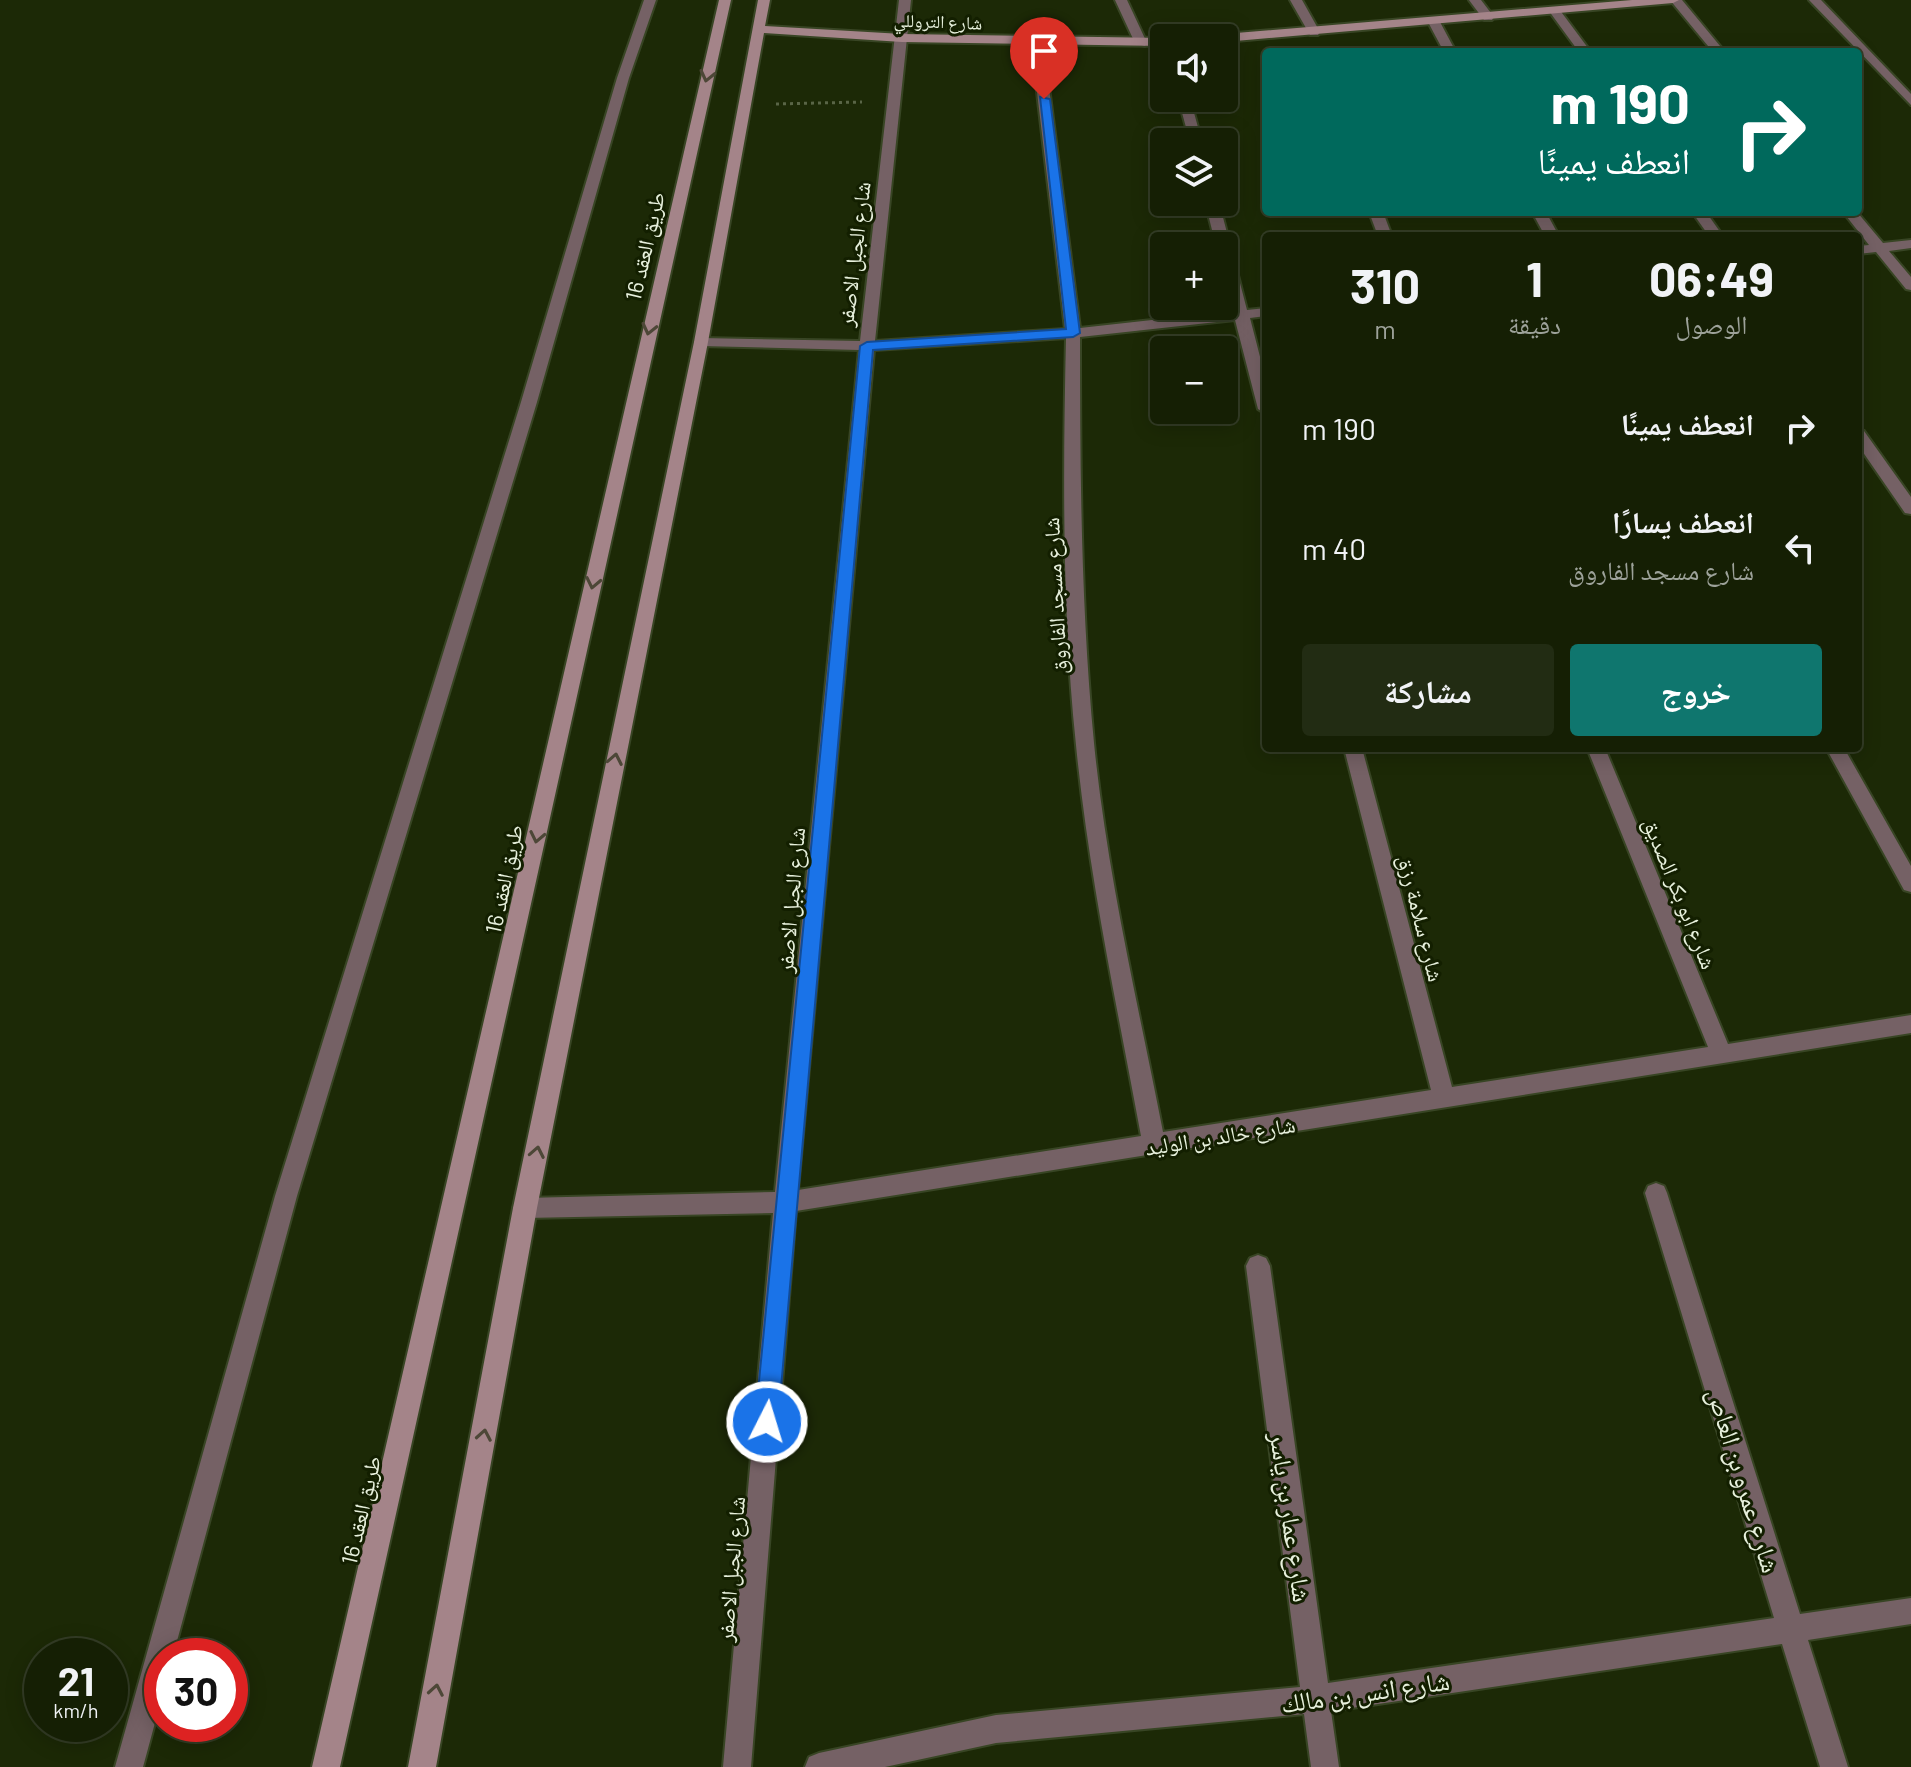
<!DOCTYPE html>
<html lang="ar">
<meta charset="utf-8">
<style>
:root{--surface:#151f04;--page:#222c13;--text:#f1f3f6;--muted:#9da29a;--line:#343d26;--accent:#0f766e}
body{margin:0;font-family:Barlow,"Noto Naskh Arabic",sans-serif;background:var(--page);color:var(--text);direction:rtl;height:100vh;display:flex;flex-direction:column;font-size:30px;white-space:nowrap}
*{box-sizing:border-box;margin:0}
p{font-size:26px;color:var(--muted)}
.icon{flex:none;width:44px;height:44px;fill:none;stroke:currentColor;stroke-width:2;stroke-linecap:round;stroke-linejoin:round}
.map{position:relative;flex:1;overflow:hidden;direction:ltr}
.panel{position:absolute;left:1262px;top:232px;width:600px;height:520px;display:flex;flex-direction:column;background:var(--surface);border-radius:8px;box-shadow:0 4px 20px #0003,0 0 0 2px var(--line);direction:rtl}
.panel>*{flex:none}
.banner{position:absolute;left:1262px;top:48px;width:600px;height:168px;border-radius:8px;box-shadow:0 4px 20px #0003,0 0 0 2px var(--line);direction:rtl;background:#00695c;color:#fff;overflow:hidden}
.fabs{position:absolute;left:1150px;top:24px;display:grid;gap:16px}
.fabs a{display:grid;place-items:center;width:88px;height:88px;border-radius:8px;background:var(--surface);box-shadow:0 4px 20px #0003,0 0 0 2px var(--line);font-size:40px}
.speed{position:absolute;left:24px;top:1638px;display:flex;gap:16px;font-size:40px;font-weight:700;text-align:center}
.speed>*{display:grid;place-content:center;width:104px;height:104px;border-radius:50%;background:var(--surface);box-shadow:0 4px 20px #0003,0 0 0 2px var(--line);line-height:1}
.speed small{font-size:20px;font-weight:400}
.speed .limit{border:12px solid #d22;background:#fff;color:#111}
.pin{position:absolute;display:grid;place-items:center;width:68px;height:68px;color:#fff;margin:-82px -34px;border-radius:50% 50% 50% 0;rotate:-45deg;box-shadow:0 0 8px #0007}
.pin .icon{rotate:45deg}
.me{position:absolute;width:88px;margin:-44px;rotate:5deg;stroke-linejoin:round;filter:drop-shadow(0 0 6px #0008)}
.turn{display:flex;align-items:center;gap:28px;height:168px;padding:0 40px;font-size:36px}
.turn .icon{width:104px;height:104px;stroke-width:2.5}
.turn b{display:block;font-size:56px;line-height:68px}
.eta{display:flex;justify-content:space-evenly;align-items:center;height:136px;text-align:center}
.eta b{font-size:48px;font-weight:700;line-height:56px}
.primary-button{display:flex;gap:16px;margin-top:auto;padding:16px 40px}
.primary-button a{flex:1;height:92px;border-radius:8px;background:var(--accent);color:#fff;font-size:32px;font-weight:700;line-height:92px;text-align:center}
.primary-button a+a{background:var(--page);color:var(--text)}
ul{padding:0;list-style:none}
li{display:flex;align-items:center;gap:24px;height:120px;padding:0 40px}
li div{flex:1}
li b{display:block;font-size:30px}
li em{font-style:normal}
.map>svg:first-child{display:block}
</style>
<div class="map">
<svg width="1911" height="1767" viewBox="0 0 1911 1767">
<rect width="100%" height="100%" fill="#1c2906"/>
<g fill="none" stroke-linecap="round" stroke-linejoin="round">
<defs>
<path id="lane" d="M644 0H656L629 78 537 402 297 1196 173 1656H162V1697L143 1767H115L275 1196 521 402 617 78Z"/>
<path id="street" d="M899 0H911L875 341 1065 329 1031 41 1037 37 1043 41 1080 328 1233 311 1224 275V246H1216L1205 202H1219L1247 310 1266 308V316L1250 318 1266 380V414L1258 409 1235 320 1080 337C1080 473 1081 608 1094 743 1107 874 1138 1004 1163 1132L1431 1090 1344 748H1362L1452 1087 1708 1047 1587 748H1605L1728 1044 1911 1015V1033L796 1211 751 1767H723L773 1213 525 1218 517 1215 513 1208 517 1201 525 1198 775 1192 859 350 701 346 694 342 701 338 860 341ZM1066 338C1063 474 1062 610 1076 745 1089 877 1117 1006 1141 1136L798 1190 874 350Z
M1115 0H1127L1147 43 1145 46 1135 43Z
M1290 0H1302L1320 32 1318 35H1310Z
M1469 0H1481L1494 17 1492 20H1484Z
M1670 0H1682L1725 52H1713Z
M1809 0H1821L1911 94V105Z
M1551 9H1559L1591 52H1579L1549 11Z
M1434 18 1440 22 1456 52H1444L1428 22Z
M1178 98H1190L1202 142H1190Z
M1369 212H1383L1392 236H1378Z
M1532 212H1546L1559 236H1545Z
M1692 212H1706L1723 236H1709Z
M1843 212H1857L1883 243 1911 240V248L1889 251 1911 277V290L1906 289 1876 252 1858 254V246L1869 245Z
M1858 429 1864 431 1911 497V514L1905 513 1858 445Z
M1826 748H1844L1911 866V892L1904 890Z
M1656 1183 1664 1186 1667 1193 1800 1614 1911 1598V1624L1808 1640 1848 1767H1820L1782 1644 1331 1711 1339 1767H1311L1304 1714 996 1743 885 1767H805L809 1757 819 1753 996 1715 1300 1687 1246 1266 1250 1258 1258 1255 1266 1258 1270 1266 1328 1683 1774 1618 1645 1193 1648 1186Z"/>
<path id="secondary" d="M719 0H731L340 1767H312Z
M758 0H770L765 26 902 34 1164 38V46L902 42 764 33 708 342 537 1208 436 1767H408L513 1208 694 342Z
M1632 0H1679L1673 3 1224 42V38H1218L1224 34Z"/>
</defs>
<use href="#lane" stroke="#384524" stroke-width="4"/>
<use href="#street" stroke="#384524" stroke-width="4"/>
<use href="#secondary" stroke="#384524" stroke-width="4"/>
<path stroke="#596546" stroke-width="3" stroke-dasharray="3 4" stroke-linecap="butt" d="M776 104 862 102"/>
<use href="#lane" fill="#756165" fill-rule="evenodd"/>
<use href="#street" fill="#756165" fill-rule="evenodd"/>
<use href="#secondary" fill="#a48489" fill-rule="evenodd"/>
</g>
<defs><path id="oneway-chevron" d="M-2-3.5L2.5 0L-2 3.5" fill="none" stroke-width="1.6" stroke-linecap="round" stroke-linejoin="round" transform="scale(2)"/></defs>
<g stroke="#4d4737">
<use href="#oneway-chevron" transform="translate(707 76) rotate(103)"/>
<use href="#oneway-chevron" transform="translate(649 329) rotate(103)"/>
<use href="#oneway-chevron" transform="translate(593 583) rotate(102)"/>
<use href="#oneway-chevron" transform="translate(615 759) rotate(-79)"/>
<use href="#oneway-chevron" transform="translate(537 837) rotate(102)"/>
<use href="#oneway-chevron" transform="translate(537 1152) rotate(-79)"/>
<use href="#oneway-chevron" transform="translate(484 1435) rotate(-80)"/>
<use href="#oneway-chevron" transform="translate(436 1690) rotate(-80)"/>
</g>
<path fill="#1a73e8" stroke="#114b97" stroke-width="2" d="M1040 97 1050 99 1080 333 1073 337 873 350 778 1422 775 1430 767 1433 759 1430 755 1422 860 346 867 342 1066 329Z"/>
<g text-anchor="middle" dominant-baseline="central" stroke-width="6" stroke-linejoin="round" paint-order="stroke">
<g font-size="18" fill="#e7f0dc" stroke="#131f00">
<text transform="translate(938 21) rotate(2)">شارع التروللي</text>
</g>
<g font-size="22" fill="#e7f0dc" stroke="#131f00">
<text transform="translate(644 246) rotate(-77)">طريق العقد 16</text>
<text transform="translate(853 254) rotate(-83)">شارع الجبل الاصفر</text>
<text transform="translate(1054 596) rotate(-93)">شارع مسجد الفاروق</text>
<text transform="translate(503 879) rotate(-78)">طريق العقد 16</text>
<text transform="translate(1681 893) rotate(68)">شارع ابو بكر الصديق</text>
<text transform="translate(790 900) rotate(-85)">شارع الجبل الاصفر</text>
<text transform="translate(1422 918) rotate(76)">شارع سلامة رزق</text>
<text transform="translate(1220 1135) rotate(-9)">شارع خالد بن الوليد</text>
<text transform="translate(360 1510) rotate(-77)">طريق العقد 16</text>
<text transform="translate(730 1569) rotate(-85)">شارع الجبل الاصفر</text>
</g>
<g font-size="26" fill="#e7f0dc" stroke="#131f00">
<text transform="translate(1745 1480) rotate(73)">شارع عمرو بن العاص</text>
<text transform="translate(1292 1517) rotate(82)">شارع عمار بن ياسر</text>
<text transform="translate(1365 1691) rotate(-8)">شارع انس بن مالك</text>
</g>
</g>
</svg>
<div class="fabs">
<a><svg class="icon" aria-label="sound" viewBox="0 0 24 24"><path d="M4 9h4l5-4v14l-5-4H4zM17 9q2 3 0 6"/></svg></a>
<a><svg class="icon" aria-label="layers" viewBox="0 0 24 24"><path d="M12 4l9 5-9 5-9-5zM3 14l9 5 9-5"/></svg></a>
<a>+</a>
<a>−</a>
</div>
<div class="speed"><div>21<small>km/h</small></div><div class="limit">30</div></div>
<div class="pin" style="left:1044px;top:99px;background:#d93025"><svg class="icon" aria-label="arrive" viewBox="0 0 24 24"><path d="M6 21V4h12l-3 4 3 4H6"/></svg></div>
<svg class="me" style="left:767px;top:1422px" viewBox="-20 -20 40 40"><circle r="17" fill="#1a73e8" stroke="#fff" stroke-width="3"/><path d="M0-11L8 9 0 5-8 9z" fill="#fff"/></svg>
<div class="banner">
<div class="turn"><svg class="icon" aria-label="right" viewBox="0 0 24 24"><path d="M7 20v-9h11M14 6l5 5-5 5"/></svg><div><b>190 m</b>انعطف يمينًا</div></div>
</div>
<section class="panel">
<div class="eta">
<div><b>06:49</b><p>الوصول</p></div>
<div><b>1</b><p>دقيقة</p></div>
<div><b>310</b><p>m</p></div>
</div>
<ul>
<li><svg class="icon" aria-label="right" viewBox="0 0 24 24"><path d="M7 20v-9h11M14 6l5 5-5 5"/></svg><div><b>انعطف يمينًا</b></div><em>190 m</em></li>
<li><svg class="icon" aria-label="left" viewBox="0 0 24 24"><path d="M17 20v-9H6M10 6l-5 5 5 5"/></svg><div><b>انعطف يسارًا</b><p>شارع مسجد الفاروق</p></div><em>40 m</em></li>
</ul>
<div class="primary-button"><a>خروج</a><a>مشاركة</a></div>
</section>
</div>
